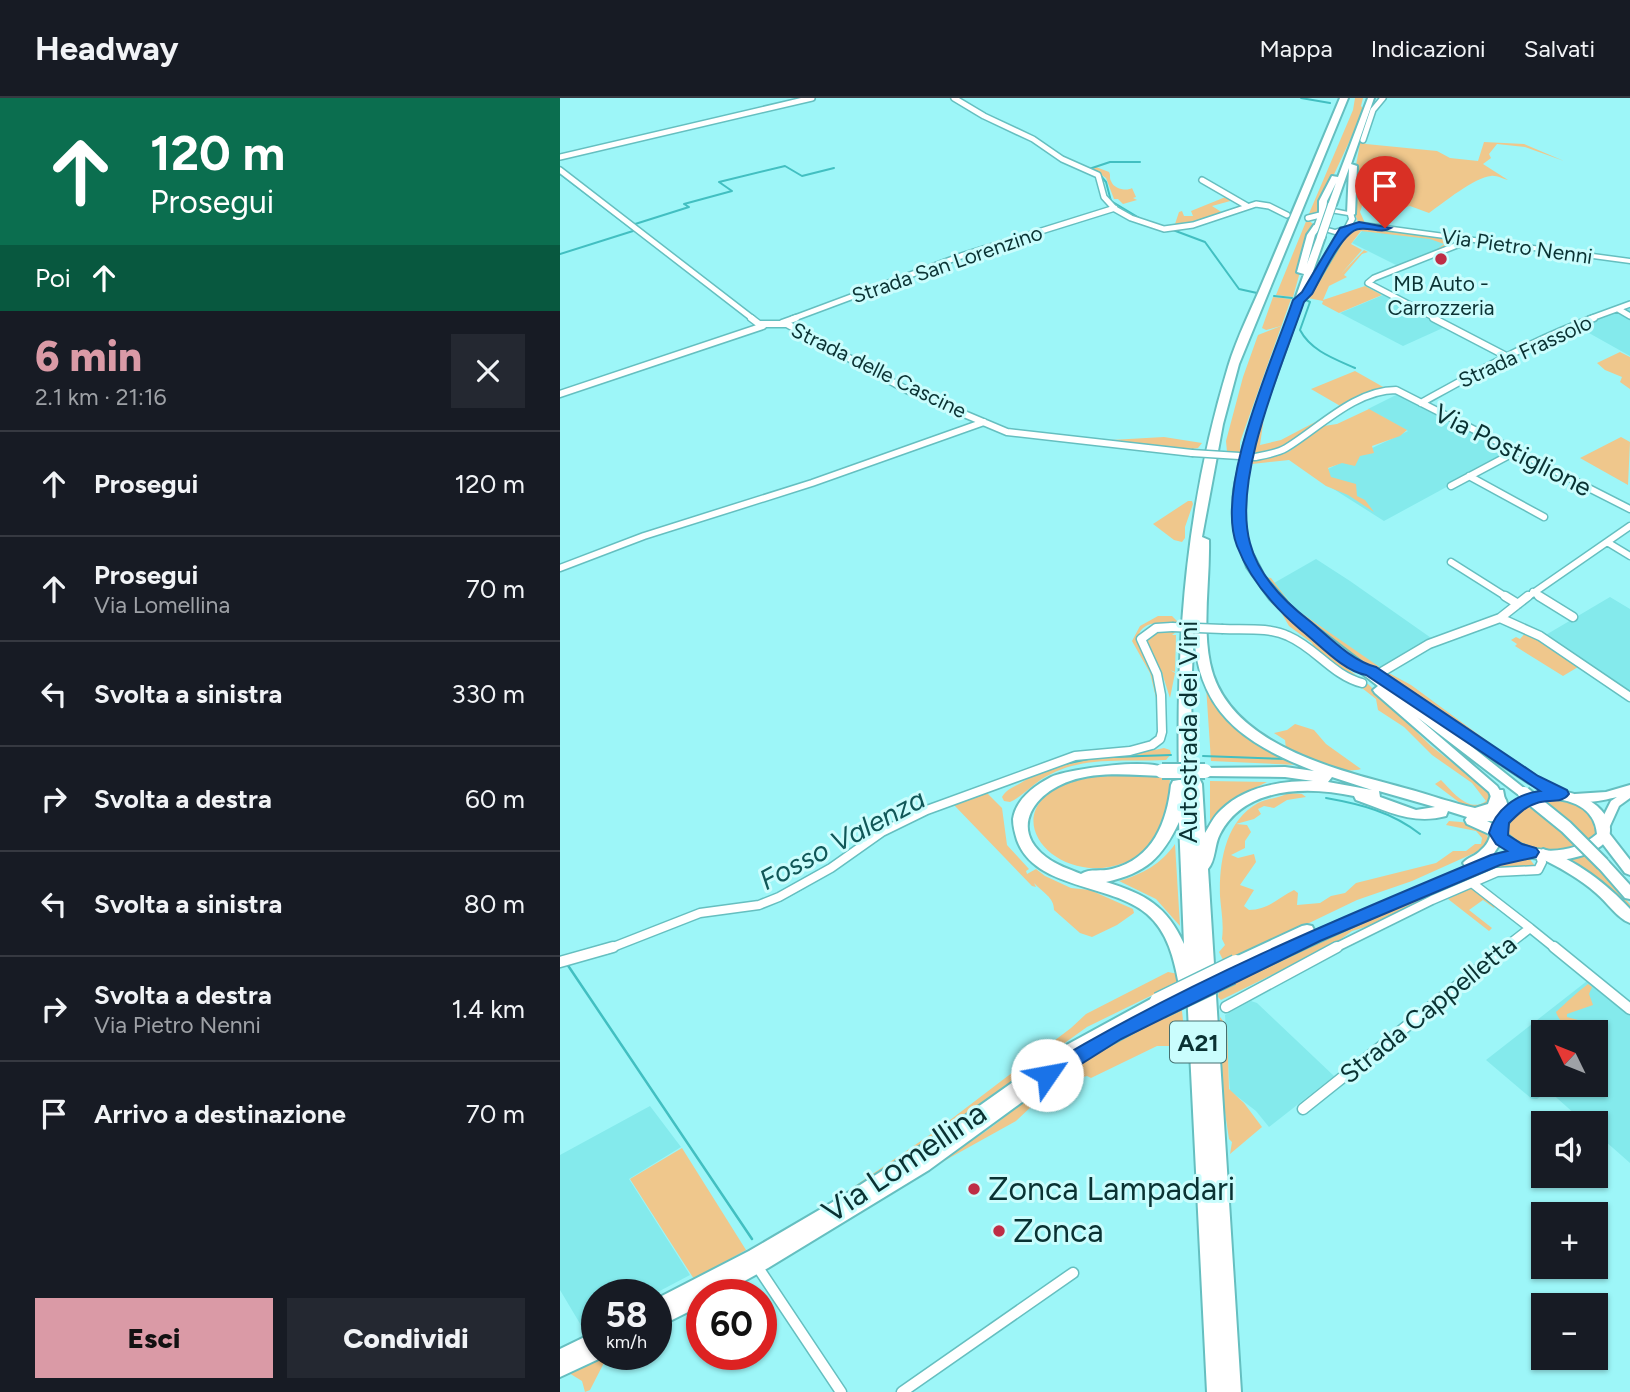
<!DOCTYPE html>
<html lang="it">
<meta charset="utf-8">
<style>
:root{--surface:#171b24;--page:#242831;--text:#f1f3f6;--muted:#9ea1a6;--line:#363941;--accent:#da9aa6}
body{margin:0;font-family:Figtree,sans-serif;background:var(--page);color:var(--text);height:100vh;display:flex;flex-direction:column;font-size:26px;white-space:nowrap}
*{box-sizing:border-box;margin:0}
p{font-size:23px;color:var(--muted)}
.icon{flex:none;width:38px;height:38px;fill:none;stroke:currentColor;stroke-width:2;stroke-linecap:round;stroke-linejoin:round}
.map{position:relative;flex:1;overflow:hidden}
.drawer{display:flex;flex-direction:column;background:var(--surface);width:560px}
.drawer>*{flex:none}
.hud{background:#0b6e4f;color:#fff;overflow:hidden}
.needle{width:46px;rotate:313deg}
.tools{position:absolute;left:971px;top:922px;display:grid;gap:14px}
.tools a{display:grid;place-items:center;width:77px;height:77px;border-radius:0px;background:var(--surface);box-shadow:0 2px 5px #0004;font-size:35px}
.speed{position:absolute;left:21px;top:1181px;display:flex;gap:14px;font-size:35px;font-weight:700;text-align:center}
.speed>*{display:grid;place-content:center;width:91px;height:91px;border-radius:50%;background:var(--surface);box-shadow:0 2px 5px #0004;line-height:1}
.speed small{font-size:18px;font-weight:400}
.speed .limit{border:10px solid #d22;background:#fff;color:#111}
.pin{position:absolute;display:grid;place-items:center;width:60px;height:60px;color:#fff;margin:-72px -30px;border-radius:50% 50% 50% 0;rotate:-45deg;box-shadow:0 0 7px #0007}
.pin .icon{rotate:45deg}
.me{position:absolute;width:77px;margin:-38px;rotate:57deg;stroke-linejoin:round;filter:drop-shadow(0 0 5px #0008)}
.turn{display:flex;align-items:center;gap:24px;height:147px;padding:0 35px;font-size:32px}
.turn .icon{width:91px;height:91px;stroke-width:2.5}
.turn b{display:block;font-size:49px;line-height:60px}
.then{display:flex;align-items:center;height:66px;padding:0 35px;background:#0003;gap:14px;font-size:26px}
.round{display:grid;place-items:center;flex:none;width:74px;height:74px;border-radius:0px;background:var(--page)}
.headline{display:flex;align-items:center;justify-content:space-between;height:119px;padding:0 35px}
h1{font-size:42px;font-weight:800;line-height:52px;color:var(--accent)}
.action{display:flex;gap:14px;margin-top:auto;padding:14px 35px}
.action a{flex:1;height:80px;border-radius:0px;background:var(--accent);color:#111;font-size:28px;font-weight:800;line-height:80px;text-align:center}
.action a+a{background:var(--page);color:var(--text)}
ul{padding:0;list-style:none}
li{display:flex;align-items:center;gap:21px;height:105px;padding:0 35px;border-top:2px solid var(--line)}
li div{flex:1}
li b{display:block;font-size:26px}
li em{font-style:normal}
header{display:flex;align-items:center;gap:42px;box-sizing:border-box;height:98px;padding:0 35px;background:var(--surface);border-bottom:2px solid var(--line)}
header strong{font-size:33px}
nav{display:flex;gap:38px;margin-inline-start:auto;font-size:24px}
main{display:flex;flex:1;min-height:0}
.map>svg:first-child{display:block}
</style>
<header>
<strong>Headway</strong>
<nav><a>Mappa</a><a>Indicazioni</a><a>Salvati</a></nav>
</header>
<main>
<section class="drawer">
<div class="hud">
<div class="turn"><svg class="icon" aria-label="ahead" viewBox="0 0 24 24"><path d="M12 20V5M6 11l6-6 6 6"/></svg><div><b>120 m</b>Prosegui</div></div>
<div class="then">Poi<svg class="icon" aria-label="ahead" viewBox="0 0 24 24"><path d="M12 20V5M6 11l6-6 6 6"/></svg></div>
</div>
<div class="headline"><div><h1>6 min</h1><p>2.1 km · 21:16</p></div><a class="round"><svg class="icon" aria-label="close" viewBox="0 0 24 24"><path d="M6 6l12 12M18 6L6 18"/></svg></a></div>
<ul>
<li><svg class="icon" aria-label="ahead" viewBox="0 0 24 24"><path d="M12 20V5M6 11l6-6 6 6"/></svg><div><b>Prosegui</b></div><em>120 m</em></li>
<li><svg class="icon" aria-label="ahead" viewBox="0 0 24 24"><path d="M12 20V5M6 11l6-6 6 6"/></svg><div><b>Prosegui</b><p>Via Lomellina</p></div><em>70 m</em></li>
<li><svg class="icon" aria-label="left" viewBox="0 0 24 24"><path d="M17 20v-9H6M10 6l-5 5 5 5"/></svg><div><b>Svolta a sinistra</b></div><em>330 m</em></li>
<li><svg class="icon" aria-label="right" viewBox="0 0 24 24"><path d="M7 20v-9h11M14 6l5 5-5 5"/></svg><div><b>Svolta a destra</b></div><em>60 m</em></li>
<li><svg class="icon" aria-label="left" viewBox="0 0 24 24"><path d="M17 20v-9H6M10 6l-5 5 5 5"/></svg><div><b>Svolta a sinistra</b></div><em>80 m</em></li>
<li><svg class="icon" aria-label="right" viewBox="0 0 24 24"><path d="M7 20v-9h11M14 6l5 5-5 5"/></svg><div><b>Svolta a destra</b><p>Via Pietro Nenni</p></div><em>1.4 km</em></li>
<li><svg class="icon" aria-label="arrive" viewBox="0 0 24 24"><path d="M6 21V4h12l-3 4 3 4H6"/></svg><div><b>Arrivo a destinazione</b></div><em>70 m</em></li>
</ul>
<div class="action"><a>Esci</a><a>Condividi</a></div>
</section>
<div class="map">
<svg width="1070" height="1294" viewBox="0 0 1070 1294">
<rect width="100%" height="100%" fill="#9df6f8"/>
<path fill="#84eaec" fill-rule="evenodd" d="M808 132 889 143V147L838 168 792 145 802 133Z
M823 197 843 207 842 209 885 229 843 248 780 215Z
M1070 207V258L1020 230Z
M840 295 949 355 824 423 753 378 848 333 808 311Z
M756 461 790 483 874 542 823 572 738 513 714 485Z
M1050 499 1070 511V597L984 538Z
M1027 883 1070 915V1065L1036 1035V1026L1025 1025 989 993 977 1001H972L926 962ZM984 934H1036V987H984Z
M691 903 697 905 774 978 709 1029 696 1013 670 993 665 917Z
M90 1008 121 1049 69 1081 130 1177 92 1197H37V1227L25 1234 0 1192V1057Z"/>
<path fill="#efc78c" d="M795 0H803L801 8 804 12 756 115 748 118 793 12Z
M801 39V43L806 46 877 53 890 60 918 63 924 44 964 46 1004 63 965 49 937 46 929 56 931 60 923 66 948 82C943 81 936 77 931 78 915 79 883 105 869 115L850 108 839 111 802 93 804 102 800 114 805 125 798 124C787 99 797 66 801 39Z
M536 69 549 74C551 77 549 80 551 83 554 92 568 93 572 90L576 99 573 100 577 102 563 106 558 101H554L546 80 531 70Z
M668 98 674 102 652 108 663 115 628 127 615 126 619 114 622 113 624 118H633L631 113Z
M747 121 753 126 752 131 733 199 716 197Z
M807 129 880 139 888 142 889 147 875 153 884 146 870 141 801 133 791 146 802 152 781 176 804 152 808 154 802 156 784 177 787 179 769 188 763 202 805 188 822 197 779 215 762 206 763 203 748 200 785 138 792 131Z
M713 199 731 201 680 344V355L667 354 666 343 683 279 698 237 721 228 706 232 702 230Z
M1060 254 1070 259V291L1060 284 1062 279 1045 272 1037 265Z
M795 273 825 290 782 309 751 291Z
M785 311 764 328 777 326 809 311 847 332 840 338 812 348 814 355 800 358 795 368 782 365 768 370 771 379 796 386 797 398 805 402 814 414 788 397 766 388 729 362 692 366 689 363 730 353Z
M705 312 700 347 721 342 759 322C749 339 711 359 691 356Z
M490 338 551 342 604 339 642 345 638 350 632 351Z
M1061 339 1070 344 1068 387 1020 360Z
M628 403H632L633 406 625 429V440L622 444 614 442 593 426Z
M705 479 711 480 734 510 821 570 809 568 736 514Z
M711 505 718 508 758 547 802 582 783 574 755 552 752 545 729 528 721 514Z
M598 518H612L618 524C610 526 600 524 591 526 564 534 589 563 595 577 598 585 599 595 600 604H597L590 575 572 543 580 528Z
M597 532 616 534 612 537H616L615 574 610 572 615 575 610 600 602 575 587 549 586 540Z
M967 533 1018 569 1003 578 955 548 957 546 951 542 956 539 960 541Z
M827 574 851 587 960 667 840 589 824 577Z
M803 586H808L871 648 924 689 931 697 929 707 923 711 904 708 875 686 881 682C892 693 909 716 926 703L912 685 872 657 844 629 818 612 816 601 802 590Z
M646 588 685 637 738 667 651 663Z
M735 626 754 632 766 646 801 671C777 678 749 657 726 651L725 642 714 635 727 632Z
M604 650 610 652 611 656 606 662C568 664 525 658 491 676 475 683 465 697 450 704L444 703 442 699C446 692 452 690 459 686 510 653 549 662 604 650Z
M610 679C609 691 611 704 608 716 602 739 586 757 564 765 491 792 427 706 519 682 547 675 580 679 610 679Z
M650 683 707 684 675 700 650 725Z
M427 695 442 710 447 747 469 771 466 773 467 776 476 771 485 778 511 790 530 792 573 811 574 815 557 827 532 839 520 835 494 812C494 799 483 795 474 785L476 789 472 788 394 707Z
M728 695 742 696 746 699 727 702 714 710 704 708 698 711 701 716 694 721 676 726 687 727 691 734 685 743V750L671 757 678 760 694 756 696 764 680 787 694 792 684 808 689 812C708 812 718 800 734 792L738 795 737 807 760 805 771 798 785 795 796 785 876 765 893 753H906L915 746H921L922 740 916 733 886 727 889 723C904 724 924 725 929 742L927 748 921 752 852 783 797 802 693 852 663 862 659 854 665 847 662 841C664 826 661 812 660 798 659 765 665 723 698 705 708 700 718 701 728 695Z
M992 699 1026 709 1040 730 1035 743C1003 752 977 759 948 739L946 729C956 713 974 702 992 699Z
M615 746 620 828 596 801 559 783C583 776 601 766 615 746Z
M1024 756 1070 806V815L999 761Z
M961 759 969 760 975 768 971 771H938L899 784 812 827 792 833 774 846 661 902 658 899 659 892 721 859 938 765Z
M914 788 937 806 934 810 923 802 909 812 932 830 929 833 888 801Z
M608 874 618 876 619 884 527 929 333 1068 284 1098 289 1092 377 1032 511 930 526 916Z
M1028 886 1032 889 1029 896 1033 907 1007 916V919L1018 922 1023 928 1017 934C1009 932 998 922 996 914 1007 904 1016 895 1028 886Z
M621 908C624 923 625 939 616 952L611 948H597L531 980 527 978 507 984 511 970 558 939Z
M660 919 667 928 669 991 684 1005 702 1029 670 1056 672 1044 669 1041 660 981Z
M494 984 497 989 490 998 474 1006 456 1023 375 1068C392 1052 415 1042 433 1028 454 1013 469 990 494 984Z
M122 1050 186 1152 134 1181 70 1081Z
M43 1257H48L30 1292 25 1294 22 1283 9 1275Z"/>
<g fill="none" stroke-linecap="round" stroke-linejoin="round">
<path stroke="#42bfc1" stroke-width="2" d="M741 0 770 5
M529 71 550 64H580
M0 76 72 131
M540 77 546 84 551 103 581 121
M72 127 129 109 124 106 172 93 159 84 225 68 242 78 274 70
M613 132 645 144 679 191 697 195
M0 156 73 133
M714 198 732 200
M746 202 750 204 740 232C751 253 775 261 795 270
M643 658 727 661
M553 659 611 657
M505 666 533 660
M416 698 493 670
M766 700C800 706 832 714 860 736
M225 800 245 789"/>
<path stroke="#42bfc1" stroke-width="2.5" d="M7 866 192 1141"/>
<defs>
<path id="minor-far3" d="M394 0 424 18 473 41 502 61 538 77 544 99 555 111 571 120 604 131 633 127 696 106 709 108 727 117
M803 42 813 12 823 0
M0 59 252 0
M0 72 193 221
M642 82 687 108
M748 120 760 117
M1058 211 1070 218
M232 221 401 158 555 110
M877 221 808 185 814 180 910 142
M1029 221 1070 206"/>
<path id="minor-far2" d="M191 220 199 226H227L347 292 447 334 632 355
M873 220 946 258
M222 225 236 220
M0 296 203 228
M861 305C917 274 973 242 1034 220
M695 359C705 357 718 355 726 350 759 330 795 292 836 292L1070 411
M909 378 984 419
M891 388 955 354
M1047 444 1070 458
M891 464 948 500
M0 470 84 438 252 385 424 324
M973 494 982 500
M966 500 1070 428"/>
<path id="minor-far1" d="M945 498 958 506
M979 498 1013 519
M940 520 980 538 1070 599
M663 531C684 532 709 529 728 538 756 550 772 577 802 585
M820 575 869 546 940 520 968 498
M912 785 970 830 943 851
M970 830 996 851
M48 851 140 815 199 807 219 799 271 770 322 734 367 712 515 658 570 653 592 647 600 641 602 634 601 597 597 576 581 541 596 530 612 529
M773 851 872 802 937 774 978 772 982 764 979 755"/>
<path id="minor" d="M994 849 1070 911
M0 864 53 849
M666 909 777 849
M743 1011 946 849
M197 1168 281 1294
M342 1294 513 1175"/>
<path id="tertiary" d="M769 110 793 115 795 121 792 127 803 125 1070 161V165L803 129 775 136 755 130 754 129 759 115ZM770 114 788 117 789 121 785 129 775 132 760 128 764 117Z"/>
<path id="secondary" d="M1070 687V700L1059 708 1049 730H1041L1039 727 1051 703 1057 699C1044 702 1020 708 1010 700L1015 696 1046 694Z"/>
<path id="primary" d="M986 692C999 692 1011 694 1022 699 1043 707 1064 734 1038 750 1024 759 1004 763 987 762 980 762 973 759 966 760 958 760 948 763 940 765 917 772 894 785 871 794 806 821 741 852 677 882L672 884 667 882 665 878 667 874 675 870 671 869 669 865 671 861 742 828 747 827 752 828 754 832 753 834 906 769 903 765C908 759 916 758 921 752 930 745 930 737 933 728 941 706 965 698 986 692ZM986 700C1010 701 1035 709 1037 736 1012 758 968 759 945 734 949 714 968 706 986 700ZM940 746 951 753 932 758Z
M598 897 603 899 605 903 603 907 608 912 606 916 513 967 369 1072 208 1170 159 1197H142V1207L96 1230V1201L189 1153 283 1098 384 1033 501 950Z
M37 1233V1256H44L43 1259 0 1279V1251Z"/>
<path id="trunk" d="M808 0H814L791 66 797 68 795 116 791 118 787 116 789 70 776 107 772 109 768 107 776 85 767 103 766 115 759 117V103L772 78 778 79Z
M754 127 761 129 755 137 747 166 757 139 761 137 765 139 750 182 781 130 788 132 753 191H747L700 323 688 369 683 414 688 447 704 478 735 513 864 612 869 609 873 610 977 679 1005 693 1007 696 1001 700 969 685 901 640 970 695 968 698H960L857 619 937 688 946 702 951 718 950 721H940L929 694 815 595 813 592 818 588 727 517 710 501 687 469 675 435 673 414 674 392 684 346 744 176 737 174 747 137Z
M1044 733 1049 735 1070 762V777L1065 775 1039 741 1038 738 1039 735Z
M983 751C1016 762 1047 786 1070 811V825C1057 820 1047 804 1036 795 1019 780 999 769 978 759L976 756 978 753Z
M1043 761 1048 763 1070 787V801L1065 800 1038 769 1036 766 1038 763Z"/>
<path id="motorway" d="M780 0H788L679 266 663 326 642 439 649 442C650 482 642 525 650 565 667 648 779 672 848 691 870 697 892 705 915 710L928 706 933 692H943L945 702 937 714 948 716 950 720 948 724 927 723 943 731 945 735 943 739 938 740 907 726 905 722 907 719 888 713 886 718C853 727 827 713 796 702L794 698C748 688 685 688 660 736 654 747 656 762 648 771L681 1294H647L627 893 621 892 619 887C614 861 608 834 587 816 551 785 475 792 457 742 455 735 453 729 453 721 456 701 474 688 491 679 510 671 596 658 609 673L602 678C572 677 539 673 510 683 474 695 449 731 486 759 496 767 509 771 521 776 530 770 542 774 552 771 593 761 607 724 611 687L613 683 619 682C616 538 626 408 668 269 677 239 692 210 704 181 730 120 755 60 780 0ZM634 529C635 612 682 645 754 673L725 669 640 670 638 673 645 678 725 679 753 683C721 683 685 688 661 712 654 718 650 727 645 735L642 686 640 682H633L631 595ZM772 679 812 692 768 684ZM819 693 875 709 856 712 820 699ZM619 724 624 846C607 808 585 796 546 784 586 775 602 760 619 724Z"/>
</defs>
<use href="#minor-far3" stroke="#65bfc0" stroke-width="8"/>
<use href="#minor-far2" stroke="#65bfc0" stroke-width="9"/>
<use href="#minor-far1" stroke="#65bfc0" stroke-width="11"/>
<use href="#minor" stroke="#65bfc0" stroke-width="13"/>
<use href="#tertiary" stroke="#65bfc0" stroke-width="3"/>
<use href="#secondary" stroke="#65bfc0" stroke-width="4"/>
<use href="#primary" stroke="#65bfc0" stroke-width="4"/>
<use href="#trunk" stroke="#65bfc0" stroke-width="4"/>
<use href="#motorway" stroke="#65bfc0" stroke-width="4"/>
<use href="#minor-far3" stroke="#fff" stroke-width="5"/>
<use href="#minor-far2" stroke="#fff" stroke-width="6"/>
<use href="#minor-far1" stroke="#fff" stroke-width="8"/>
<use href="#minor" stroke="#fff" stroke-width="10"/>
<use href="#tertiary" fill="#fff" fill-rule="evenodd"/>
<use href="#secondary" fill="#fff" fill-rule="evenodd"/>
<use href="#primary" fill="#fff" fill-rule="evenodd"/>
<use href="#trunk" fill="#fff" fill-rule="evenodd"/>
<use href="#motorway" fill="#fff" fill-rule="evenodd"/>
<defs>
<path id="minor-bridge-far1" d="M632 355 695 359"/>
<path id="minor-bridge" d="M612 529 663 531"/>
<path id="primary-bridge" d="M598 903 676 865
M601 912 672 878"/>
<path id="trunk-bridge-far1" d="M761 139 772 107"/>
<path id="trunk-bridge" d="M964 695 1006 729 1043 766"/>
<path id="motorway-bridge" d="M602 673H645"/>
</defs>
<use href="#minor-bridge-far1" stroke="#65bfc0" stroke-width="9" stroke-linecap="butt"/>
<use href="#minor-bridge" stroke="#65bfc0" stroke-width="11" stroke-linecap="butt"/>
<use href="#primary-bridge" stroke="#65bfc0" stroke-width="19" stroke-linecap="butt"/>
<use href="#trunk-bridge-far1" stroke="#65bfc0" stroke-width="10" stroke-linecap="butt"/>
<use href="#trunk-bridge" stroke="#65bfc0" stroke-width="16" stroke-linecap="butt"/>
<use href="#motorway-bridge" stroke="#65bfc0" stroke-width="18" stroke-linecap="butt"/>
<use href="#minor-bridge-far1" stroke="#fff" stroke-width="6"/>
<use href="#minor-bridge" stroke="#fff" stroke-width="8"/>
<use href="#primary-bridge" stroke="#fff" stroke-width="16"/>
<use href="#trunk-bridge-far1" stroke="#fff" stroke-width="8"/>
<use href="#trunk-bridge" stroke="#fff" stroke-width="12"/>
<use href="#motorway-bridge" stroke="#fff" stroke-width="14"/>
</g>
<path fill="#1a73e8" stroke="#114b97" stroke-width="2" d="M799 124 831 130C821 136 810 129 799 131 782 133 761 180 752 196L744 204C722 268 672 380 690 445 698 477 726 505 751 524 770 540 792 563 816 569L978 678 1007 692 1009 696C1002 706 988 701 977 705 966 708 957 717 949 725L948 737 962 746 976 750 979 754 976 759 940 767 760 843 561 941 494 983 487 985 480 983 477 977 480 972C623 885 777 821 931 757L947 753 936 746 929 735C935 712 956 696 980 693L806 577C783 573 759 546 741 532 714 509 690 482 677 448 654 390 713 261 733 202L742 194 780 130Z"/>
<g fill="#be2d45" stroke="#cafdfd" stroke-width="2.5">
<circle cx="881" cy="161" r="7"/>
<circle cx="414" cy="1091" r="7"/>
<circle cx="439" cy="1133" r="7"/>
</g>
<g text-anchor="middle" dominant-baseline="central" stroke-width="6" stroke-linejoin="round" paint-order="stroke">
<g font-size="21" fill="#0a3233" stroke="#cafdfd">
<text transform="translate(957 148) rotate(8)">Via Pietro Nenni</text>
<text transform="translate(387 166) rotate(-19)">Strada San Lorenzino</text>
<text transform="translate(965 253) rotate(-25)">Strada Frassolo</text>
<text transform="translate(319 272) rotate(26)">Strada delle Cascine</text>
</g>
<g font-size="21" fill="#0a3233" stroke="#cafdfd">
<text x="881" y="185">MB Auto -<tspan x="881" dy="24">Carrozzeria</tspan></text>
</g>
<rect fill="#cafdfd" stroke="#446f70" stroke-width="2" x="610" y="923.5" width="56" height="41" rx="5"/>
<g font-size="24" font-weight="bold" fill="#0a3233">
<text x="638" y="944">A21</text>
</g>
<g font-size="26" fill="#0a3233" stroke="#cafdfd">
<text transform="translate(953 352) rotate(27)">Via Postiglione</text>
<text transform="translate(628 634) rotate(-90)">Autostrada dei Vini</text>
<text transform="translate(868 911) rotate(-39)">Strada Cappelletta</text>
</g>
<g font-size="28" font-style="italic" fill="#105758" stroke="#cafdfd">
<text transform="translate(282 741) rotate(-28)">Fosso Valenza</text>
</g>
<g font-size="32" fill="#0a3233" stroke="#cafdfd">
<text transform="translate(344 1064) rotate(-34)">Via Lomellina</text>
</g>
<g font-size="32" fill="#0a3233" stroke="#cafdfd" text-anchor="start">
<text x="428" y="1091">Zonca Lampadari</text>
<text x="453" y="1133">Zonca</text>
</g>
</g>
</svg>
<div class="tools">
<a><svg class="needle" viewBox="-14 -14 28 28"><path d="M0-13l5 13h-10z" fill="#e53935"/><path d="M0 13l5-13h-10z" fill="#9ea1a6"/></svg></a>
<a><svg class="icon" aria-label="sound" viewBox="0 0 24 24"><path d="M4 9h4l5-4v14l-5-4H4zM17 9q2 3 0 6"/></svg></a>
<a>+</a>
<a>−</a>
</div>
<div class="speed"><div>58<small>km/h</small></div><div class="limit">60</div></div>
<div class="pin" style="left:825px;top:130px;background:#d93025"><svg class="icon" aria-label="arrive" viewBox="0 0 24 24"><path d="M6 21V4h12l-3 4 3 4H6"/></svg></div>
<svg class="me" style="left:487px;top:977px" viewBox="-20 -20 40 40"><circle r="19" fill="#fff"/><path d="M0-13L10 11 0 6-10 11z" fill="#1a73e8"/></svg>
</div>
</main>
